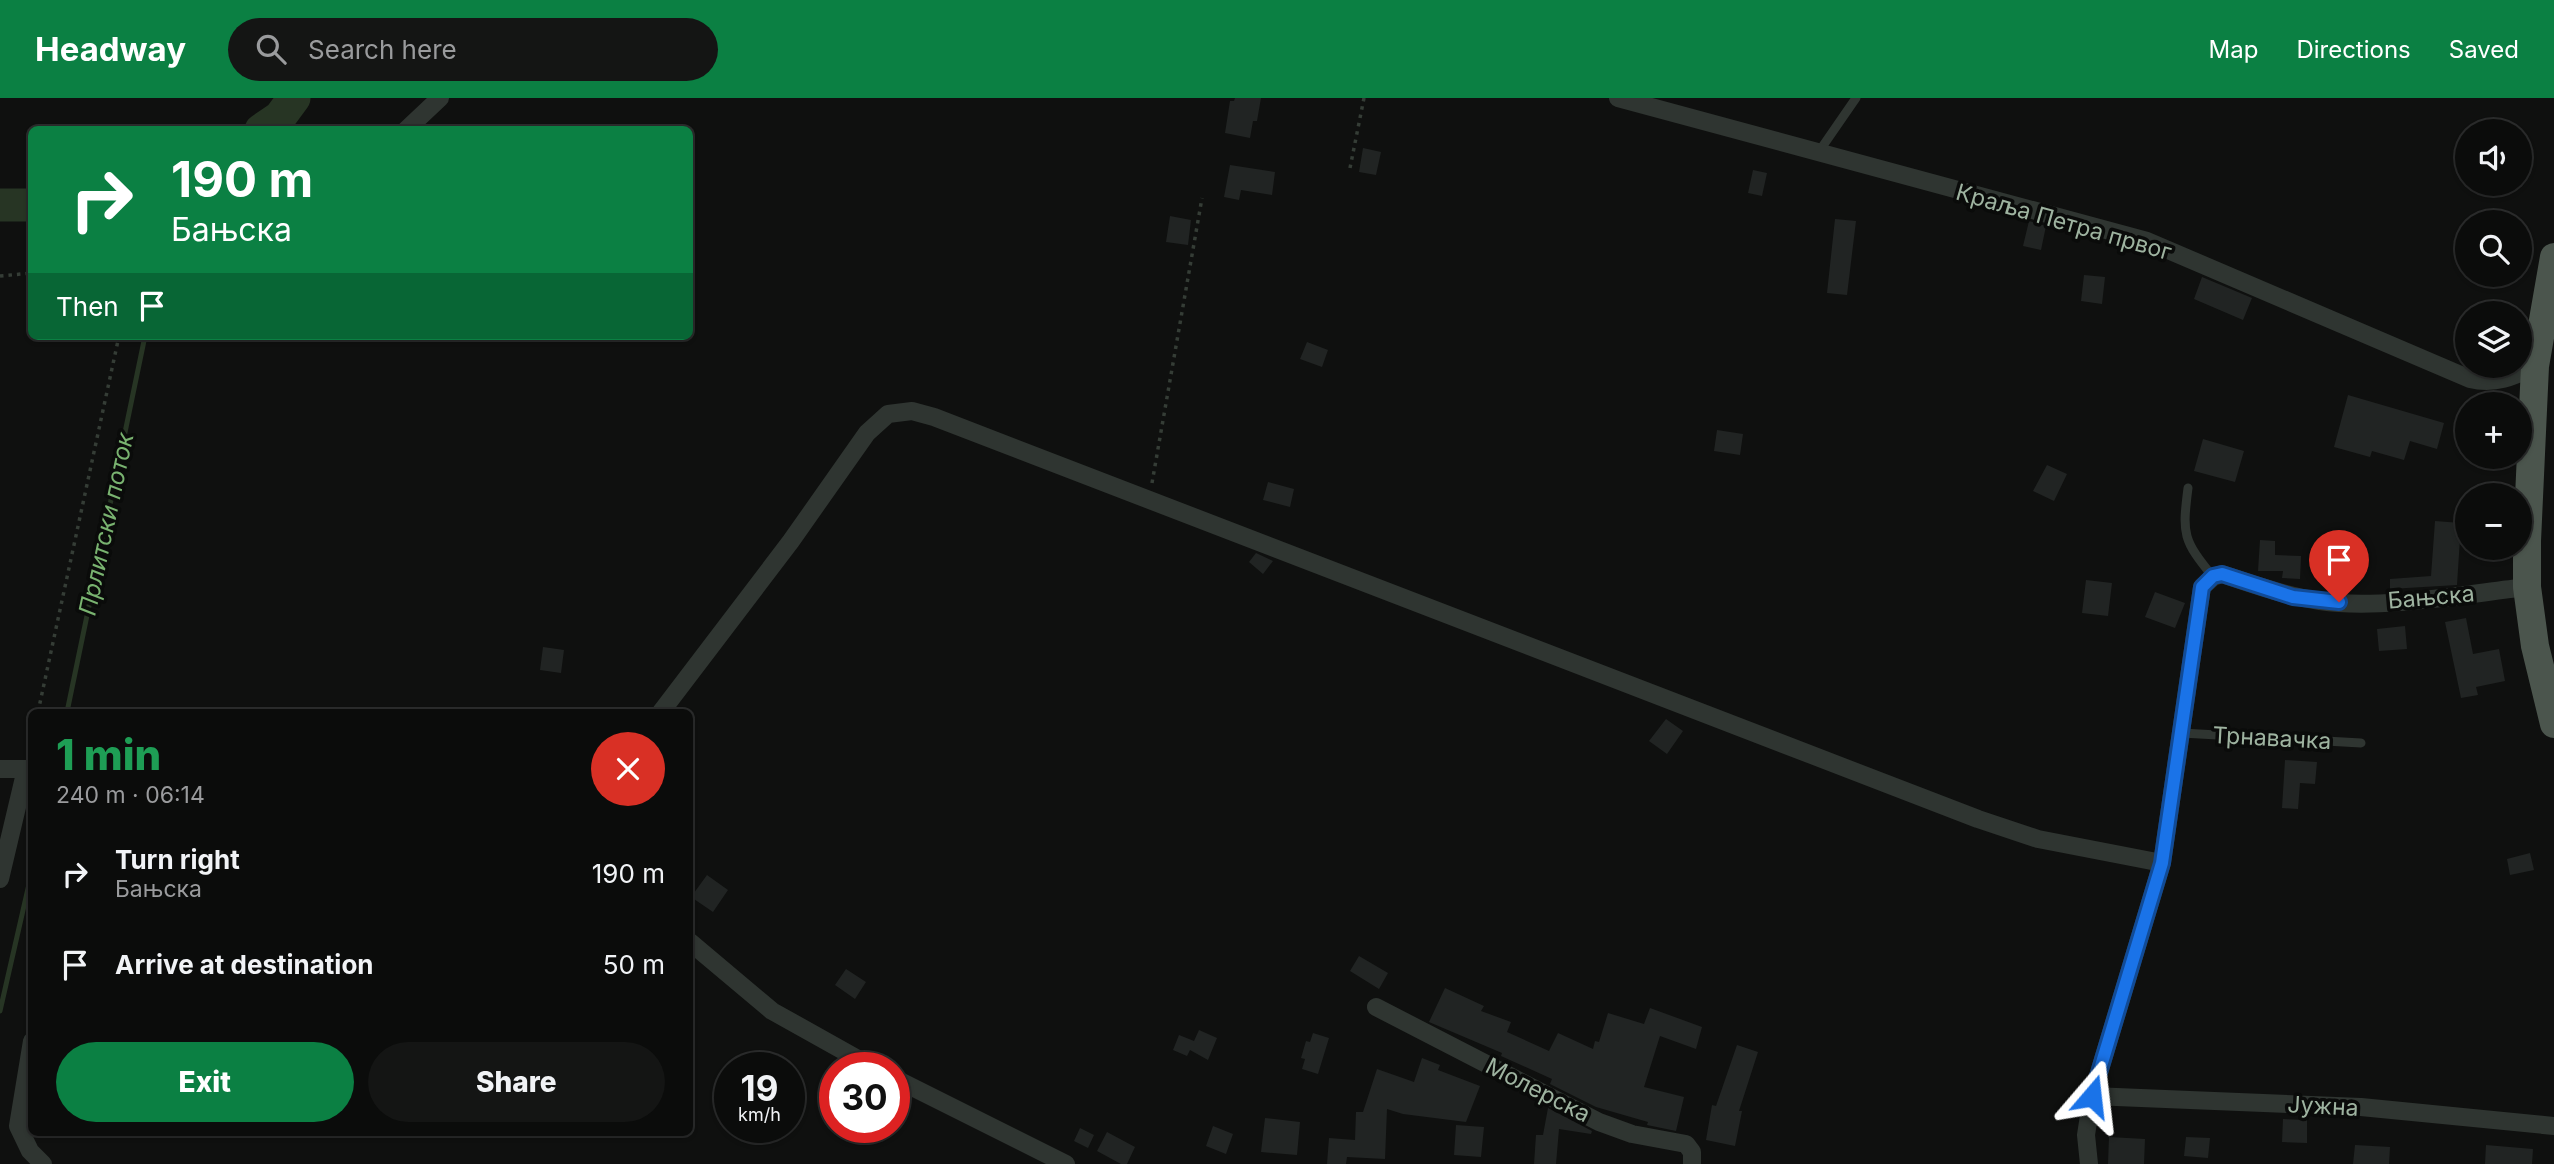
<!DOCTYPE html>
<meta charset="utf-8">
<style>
:root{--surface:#0b0c0b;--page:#141514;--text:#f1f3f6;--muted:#9a9b9d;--line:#2b2c2c;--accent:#0b8043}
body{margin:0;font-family:Inter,sans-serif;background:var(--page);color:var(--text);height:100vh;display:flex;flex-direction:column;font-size:26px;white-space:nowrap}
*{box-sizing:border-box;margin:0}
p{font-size:23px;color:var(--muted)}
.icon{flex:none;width:38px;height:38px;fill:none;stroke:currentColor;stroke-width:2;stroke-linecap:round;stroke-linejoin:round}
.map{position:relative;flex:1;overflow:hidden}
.side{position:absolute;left:28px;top:611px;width:665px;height:427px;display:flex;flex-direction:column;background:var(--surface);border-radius:10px;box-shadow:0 2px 5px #0004,0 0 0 2px var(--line)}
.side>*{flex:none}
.hud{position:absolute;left:28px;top:28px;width:665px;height:214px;border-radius:10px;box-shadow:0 2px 5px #0004,0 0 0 2px var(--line);background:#0b8043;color:#fff;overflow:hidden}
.controls{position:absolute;left:2455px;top:21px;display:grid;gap:14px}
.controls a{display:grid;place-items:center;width:77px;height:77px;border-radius:50%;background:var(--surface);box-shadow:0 2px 5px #0004,0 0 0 2px var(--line);font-size:35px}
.speed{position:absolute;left:714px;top:954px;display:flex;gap:14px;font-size:35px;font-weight:700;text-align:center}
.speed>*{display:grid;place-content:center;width:91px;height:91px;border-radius:50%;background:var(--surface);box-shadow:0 2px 5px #0004,0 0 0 2px var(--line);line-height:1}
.speed small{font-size:18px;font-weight:400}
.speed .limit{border:10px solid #d22;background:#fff;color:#111}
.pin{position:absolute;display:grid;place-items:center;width:60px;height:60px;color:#fff;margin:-72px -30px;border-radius:50% 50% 50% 0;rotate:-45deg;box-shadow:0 0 7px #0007}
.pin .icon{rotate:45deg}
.me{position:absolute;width:77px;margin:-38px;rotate:17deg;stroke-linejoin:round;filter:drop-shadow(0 0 5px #0008)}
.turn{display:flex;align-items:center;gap:24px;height:147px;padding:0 28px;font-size:32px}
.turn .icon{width:91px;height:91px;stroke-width:2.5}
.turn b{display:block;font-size:49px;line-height:60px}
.then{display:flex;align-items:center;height:66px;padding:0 28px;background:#0003;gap:14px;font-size:26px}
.round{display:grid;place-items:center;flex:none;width:74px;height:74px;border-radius:37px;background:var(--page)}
.summary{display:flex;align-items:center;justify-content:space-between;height:119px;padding:0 28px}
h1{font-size:42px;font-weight:800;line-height:52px;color:#1e9e55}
.button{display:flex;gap:14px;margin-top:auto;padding:14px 28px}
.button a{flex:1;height:80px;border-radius:42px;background:var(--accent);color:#fff;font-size:28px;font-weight:800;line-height:80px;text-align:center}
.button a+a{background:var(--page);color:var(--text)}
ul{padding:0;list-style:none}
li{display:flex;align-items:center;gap:21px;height:91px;padding:0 28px}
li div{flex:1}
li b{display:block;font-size:26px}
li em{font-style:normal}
header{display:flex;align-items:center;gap:42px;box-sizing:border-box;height:98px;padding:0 35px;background:var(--accent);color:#fff}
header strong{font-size:33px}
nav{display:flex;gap:38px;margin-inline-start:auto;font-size:24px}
.search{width:490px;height:63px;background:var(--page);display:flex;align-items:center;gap:18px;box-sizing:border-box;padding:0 24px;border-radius:38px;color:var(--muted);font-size:26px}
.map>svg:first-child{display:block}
</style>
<header>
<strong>Headway</strong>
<div class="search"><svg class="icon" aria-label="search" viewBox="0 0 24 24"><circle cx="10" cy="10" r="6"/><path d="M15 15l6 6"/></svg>Search here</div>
<nav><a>Map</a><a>Directions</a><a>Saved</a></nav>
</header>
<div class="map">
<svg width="2554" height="1066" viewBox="0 0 2554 1066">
<rect width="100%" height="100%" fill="#0f100f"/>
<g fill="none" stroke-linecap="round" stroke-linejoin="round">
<path stroke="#273524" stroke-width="5" d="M67 614 145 238
M0 913 32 773"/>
<path stroke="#273524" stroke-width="33" d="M261 32 280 19 294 0
M0 107H32"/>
</g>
<path fill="#212423" d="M1235 0H1261L1257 23H1253L1250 40 1225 35 1230 3H1234Z
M1363 50 1381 54 1376 77 1359 74Z
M1230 67 1275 74 1272 97 1241 92 1239 102 1224 99Z
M1753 72 1767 75 1762 98 1748 95Z
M1170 118 1191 122 1188 147 1166 144Z
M1835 121 1856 123 1847 197 1827 195Z
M2029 123 2046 128 2041 152 2023 148Z
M2084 177 2105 179 2102 206 2081 203Z
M2202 179 2252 200 2243 222 2194 201Z
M1307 244 1328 252 1322 269 1300 261Z
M2348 297 2444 325 2437 351 2410 343 2404 362 2372 353 2370 359 2334 349Z
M1717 332 1743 336 1740 357 1714 353Z
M2203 341 2244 353 2235 384 2194 373Z
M2047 367 2067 376 2054 403 2033 393Z
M1268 384 1294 391 1290 409 1263 402Z
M2435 423 2461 425 2457 487 2390 491V481L2431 478Z
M2260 442 2275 443V457L2301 458 2300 481 2282 480 2283 473H2258Z
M1256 455 1273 463 1263 476 1249 464Z
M2086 482 2112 485 2108 518 2082 515Z
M2155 494 2185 505 2175 530 2145 519Z
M2466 520 2473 556 2499 551 2505 583 2476 589 2478 597 2461 600 2445 524Z
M2405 528 2407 551 2379 553 2377 531Z
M543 549 564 552 561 575 540 572Z
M1666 621 1683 633 1667 656 1649 643Z
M2285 662 2317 664 2315 686 2300 685 2298 711 2282 710Z
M2530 755 2534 772 2510 777 2507 761Z
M707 777 728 792 713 814 691 799Z
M1359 858 1388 875 1379 891 1350 873Z
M846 871 866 884 855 901 835 887Z
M1445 890 1484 908 1481 913 1511 924 1507 934 1549 953 1558 935 1593 951 1595 943 1599 944 1608 915 1644 926 1650 910 1702 929 1696 951 1660 938 1644 989 1684 999 1676 1033 1647 1027 1648 1024 1596 1009 1550 986 1552 981 1501 958 1502 955 1429 924Z
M1199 932 1217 940 1208 962 1190 952 1187 958 1173 952 1179 937 1194 943Z
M1313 935 1329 940 1318 976 1302 971 1305 961 1301 960 1306 943 1310 944Z
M1737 947 1758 954 1739 1013H1742L1735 1048 1706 1042 1712 1007 1716 1008Z
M1422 960 1440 967 1438 972 1480 988 1466 1024 1403 1016 1387 1011 1385 1061 1347 1059 1346 1066H1327L1329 1040 1355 1042 1356 1014H1363L1377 971 1414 984Z
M1548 1010 1592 1033 1591 1036 1559 1031 1556 1066H1534L1536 1037H1543Z
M1265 1020 1300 1024 1297 1057 1261 1054Z
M2283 1021 2307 1022V1045L2282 1044Z
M1456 1027 1484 1029 1481 1059 1454 1057Z
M1213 1028 1233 1036 1226 1056 1206 1048Z
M1080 1030 1094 1037 1088 1050 1074 1043Z
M1107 1034 1135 1049 1127 1066H1121L1097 1053Z
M2109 1039 2145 1041 2144 1066H2108Z
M2186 1039 2210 1040 2208 1060 2184 1058Z
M2355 1047 2390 1049 2389 1066H2353Z
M2486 1047 2533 1051 2532 1066H2485Z"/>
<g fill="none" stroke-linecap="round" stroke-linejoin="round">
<path stroke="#353d36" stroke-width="3.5" stroke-dasharray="3.5 5" stroke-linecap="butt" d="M1350 70 1364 0
M0 178 32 175
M1152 385 1202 100
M38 614 119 238"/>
<path stroke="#2f3531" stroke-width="9" d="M1818 55 1856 0
M2188 390C2182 437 2183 442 2213 479
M2182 635 2361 645"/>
<path stroke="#2f3531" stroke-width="18" d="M1618 0 2147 143 2470 281C2495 287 2513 279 2535 268
M406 32 440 0
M661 614 791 443 867 335 888 316 912 313 934 319 1978 721 2038 741 2162 765
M0 671H32
M0 781 26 671
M690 844 772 913 874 970
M1376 909 1599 1024 1632 1036 1686 1046 1692 1054V1066
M32 943 18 1028 30 1053 43 1066
M894 980 1066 1066
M2092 998 2361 1009 2554 1028
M2089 1066 2086 1037 2092 998 2162 765 2202 489 2213 479 2222 476C2255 487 2286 498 2320 503 2381 512 2465 496 2527 489"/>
<path stroke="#4b554d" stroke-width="28" d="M2554 159 2535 268 2527 443V489L2535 548 2554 626"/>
</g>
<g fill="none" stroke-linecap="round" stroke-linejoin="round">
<defs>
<path id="route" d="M2092 998 2162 765 2202 489 2213 478 2222 476 2293 499 2339 504"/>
</defs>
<use href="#route" stroke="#114b97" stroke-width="18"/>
<use href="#route" stroke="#1a73e8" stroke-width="12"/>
</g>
<g text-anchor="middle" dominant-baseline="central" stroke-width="7" stroke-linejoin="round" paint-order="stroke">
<g font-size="23" fill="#9eb3a0" stroke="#0a0b0a">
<text transform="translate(2064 124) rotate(16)">Краља Петра првог</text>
<text transform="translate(2431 499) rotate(-5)">Бањска</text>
<text transform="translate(2272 640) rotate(3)">Трнавачка</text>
<text transform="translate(1538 992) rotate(27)">Молерска</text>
<text transform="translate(2323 1008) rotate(3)">Јужна</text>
</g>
<g font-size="24" font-style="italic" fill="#79b370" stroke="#0a0b0a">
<text transform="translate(106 426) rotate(-78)">Прлитски поток</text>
</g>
</g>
</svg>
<div class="controls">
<a><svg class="icon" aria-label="sound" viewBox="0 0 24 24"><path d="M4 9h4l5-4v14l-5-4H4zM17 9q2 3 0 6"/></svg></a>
<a><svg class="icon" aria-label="search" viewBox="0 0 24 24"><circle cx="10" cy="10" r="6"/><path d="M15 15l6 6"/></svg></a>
<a><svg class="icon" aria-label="layers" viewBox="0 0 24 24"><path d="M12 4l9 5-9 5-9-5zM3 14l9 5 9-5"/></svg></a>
<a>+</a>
<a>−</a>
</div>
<div class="speed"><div>19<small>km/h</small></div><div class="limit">30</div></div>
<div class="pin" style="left:2339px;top:504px;background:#d93025"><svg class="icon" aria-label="arrive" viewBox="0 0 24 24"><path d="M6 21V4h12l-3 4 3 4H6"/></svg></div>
<svg class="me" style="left:2092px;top:998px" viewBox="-20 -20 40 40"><path d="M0-17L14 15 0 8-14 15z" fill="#1a73e8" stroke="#fff" stroke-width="4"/></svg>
<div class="hud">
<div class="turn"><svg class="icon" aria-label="right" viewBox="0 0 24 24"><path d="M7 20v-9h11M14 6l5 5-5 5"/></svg><div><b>190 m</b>Бањска</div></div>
<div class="then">Then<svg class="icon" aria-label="arrive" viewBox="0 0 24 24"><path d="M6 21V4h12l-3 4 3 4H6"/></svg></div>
</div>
<section class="side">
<div class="summary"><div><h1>1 min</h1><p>240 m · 06:14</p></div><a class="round" style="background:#d93025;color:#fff"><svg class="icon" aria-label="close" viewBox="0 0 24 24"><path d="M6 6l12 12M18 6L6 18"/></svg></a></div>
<ul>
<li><svg class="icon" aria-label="right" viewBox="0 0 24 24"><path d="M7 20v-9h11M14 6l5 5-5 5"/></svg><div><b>Turn right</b><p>Бањска</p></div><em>190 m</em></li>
<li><svg class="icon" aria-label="arrive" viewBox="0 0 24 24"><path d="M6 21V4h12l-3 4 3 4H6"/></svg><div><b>Arrive at destination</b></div><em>50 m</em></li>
</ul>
<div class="button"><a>Exit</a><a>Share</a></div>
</section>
</div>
